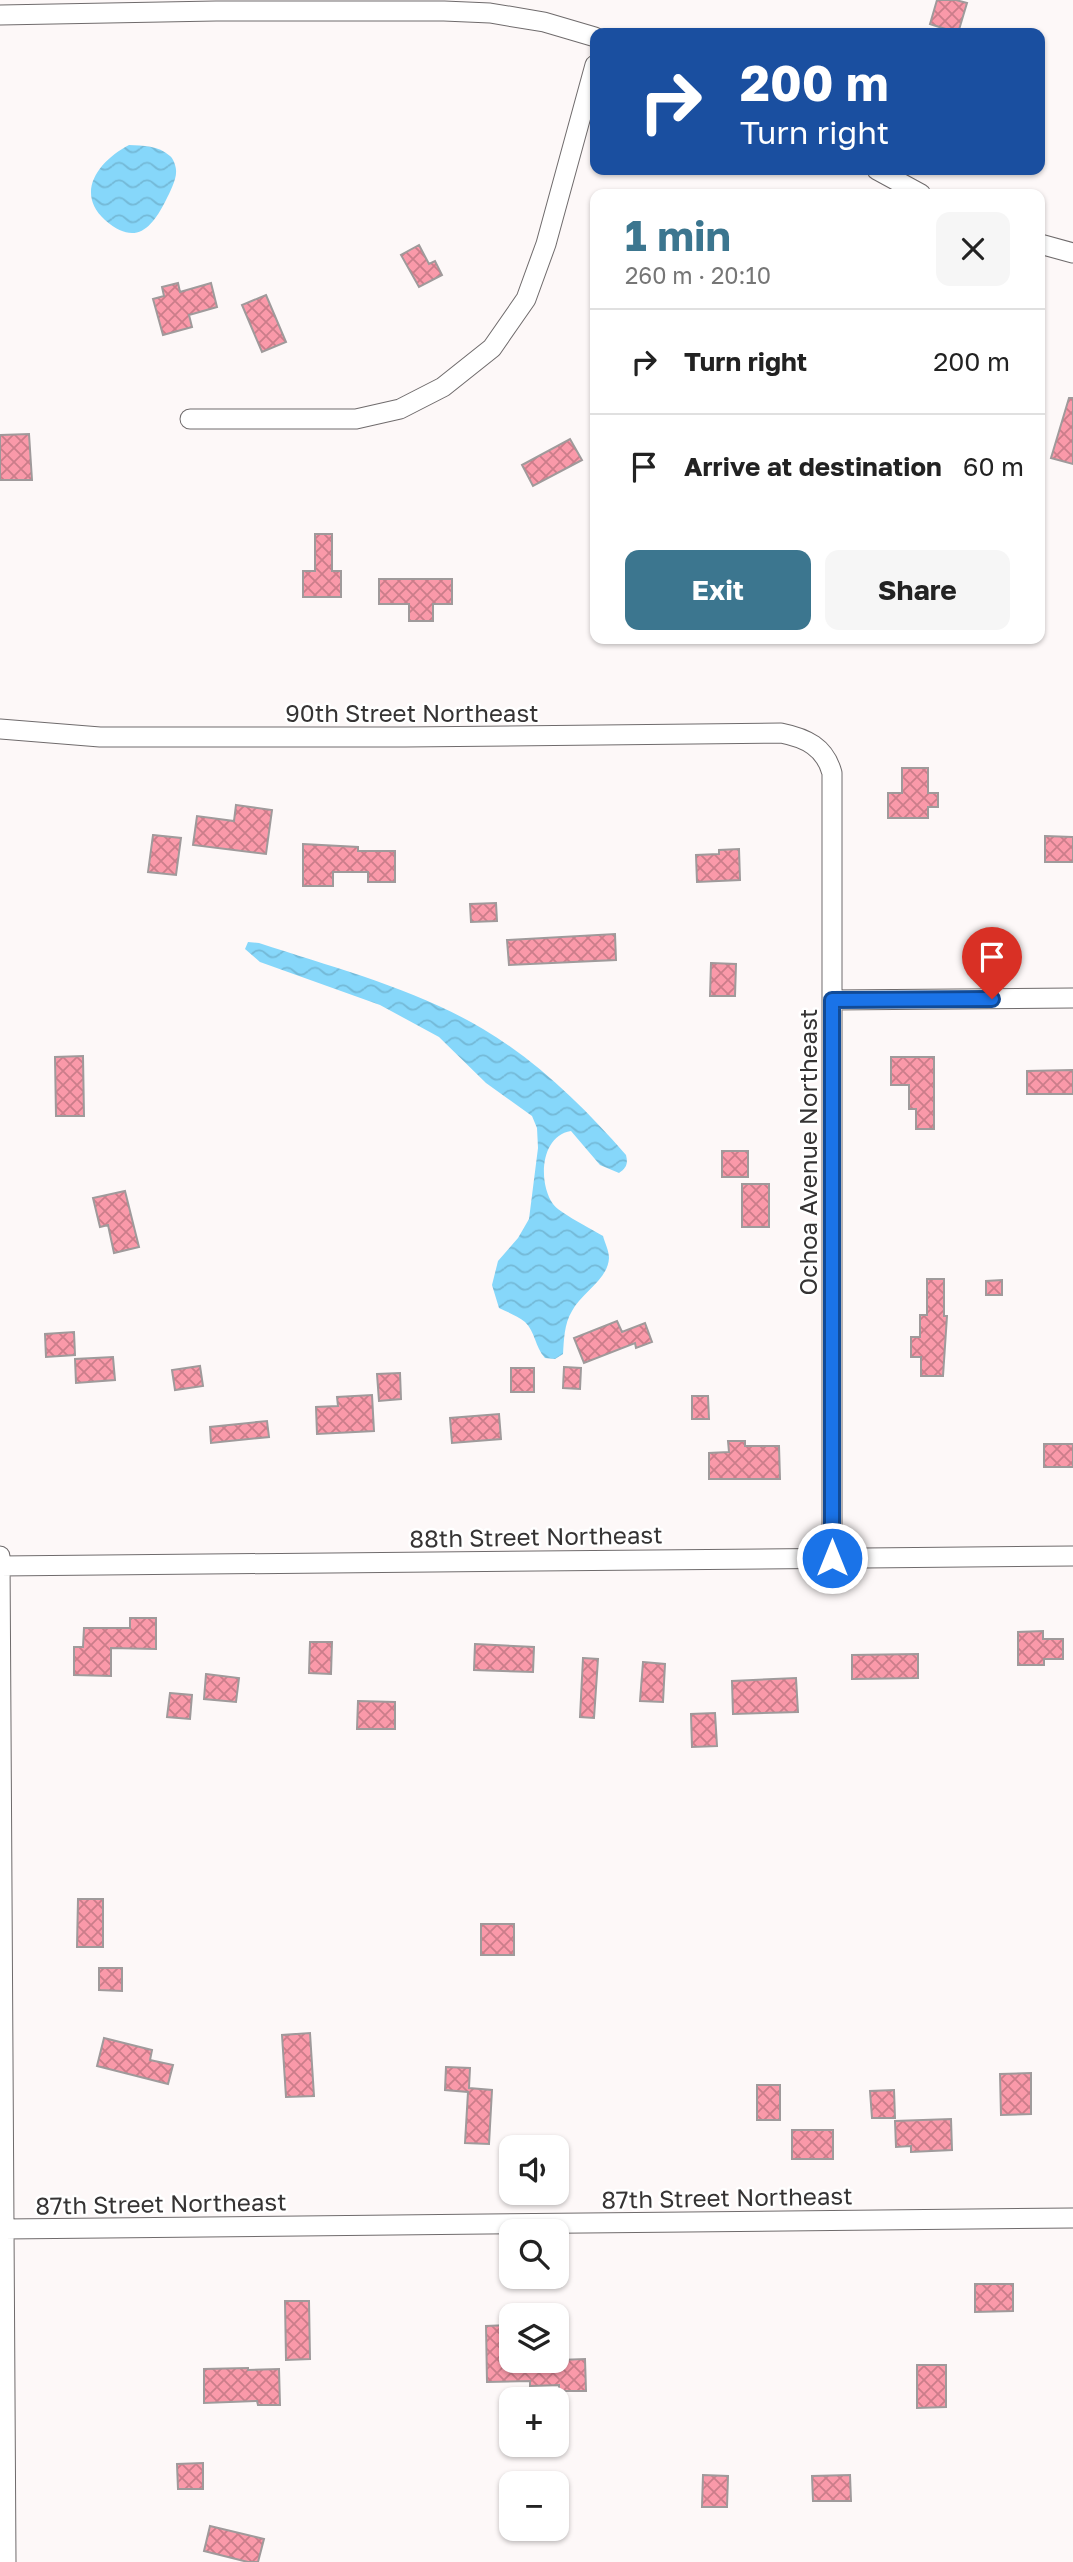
<!DOCTYPE html>
<meta charset="utf-8">
<style>
:root{--surface:#fff;--page:#f6f6f6;--text:#222;--muted:#767676;--line:#e0e0e0;--accent:#3c768f}
body{margin:0;font-family:"Golos Text",sans-serif;background:var(--page);color:var(--text);height:100vh;display:flex;flex-direction:column;font-size:26px;white-space:nowrap}
*{box-sizing:border-box;margin:0}
p{font-size:23px;color:var(--muted)}
.icon{flex:none;width:38px;height:38px;fill:none;stroke:currentColor;stroke-width:2;stroke-linecap:round;stroke-linejoin:round}
.map{position:relative;flex:1;overflow:hidden}
.side{position:absolute;left:590px;top:189px;width:455px;height:455px;display:flex;flex-direction:column;background:var(--surface);border-radius:14px;box-shadow:0 2px 5px #0004}
.side>*{flex:none}
.hud{position:absolute;left:590px;top:28px;width:455px;height:147px;border-radius:14px;box-shadow:0 2px 5px #0004;background:#1a4fa0;color:#fff;overflow:hidden}
.controls{position:absolute;left:499px;top:2135px;display:grid;gap:14px}
.controls a{display:grid;place-items:center;width:70px;height:70px;border-radius:14px;background:var(--surface);box-shadow:0 2px 5px #0004;font-size:35px}
.pin{position:absolute;display:grid;place-items:center;width:60px;height:60px;color:#fff;margin:-72px -30px;border-radius:50% 50% 50% 0;rotate:-45deg;box-shadow:0 0 7px #0007}
.pin .icon{rotate:45deg}
.me{position:absolute;width:77px;margin:-38px;rotate:0deg;stroke-linejoin:round;filter:drop-shadow(0 0 5px #0008)}
.turn{display:flex;align-items:center;gap:24px;height:147px;padding:0 35px;font-size:32px}
.turn .icon{width:91px;height:91px;stroke-width:2.5}
.turn b{display:block;font-size:49px;line-height:60px}
.round{display:grid;place-items:center;flex:none;width:74px;height:74px;border-radius:14px;background:var(--page)}
.head{display:flex;align-items:center;justify-content:space-between;height:119px;padding:0 35px}
h1{font-size:42px;font-weight:700;line-height:52px;color:var(--accent)}
.action{display:flex;gap:14px;margin-top:auto;padding:14px 35px}
.action a{flex:1;height:80px;border-radius:14px;background:var(--accent);color:#fff;font-size:28px;font-weight:700;line-height:80px;text-align:center}
.action a+a{background:var(--page);color:var(--text)}
ul{padding:0;list-style:none}
li{display:flex;align-items:center;gap:21px;height:105px;padding:0 35px;border-top:2px solid var(--line)}
li div{flex:1}
li b{display:block;font-size:26px}
li em{font-style:normal}
.map>svg:first-child{display:block}
</style>
<div class="map">
<svg width="1073" height="2562" viewBox="0 0 1073 2562">
<defs>
<pattern id="water-waves" width="16" height="10" patternUnits="userSpaceOnUse" patternTransform="scale(1.75)"><rect width="16" height="10" fill="#86d7fa"/><path d="M0 5q4-4 8 0t8 0" fill="none" stroke="#74b9d7"/></pattern>
<pattern id="building-cross-hatch" width="8" height="8" patternUnits="userSpaceOnUse" patternTransform="scale(1.75)"><rect width="8" height="8" fill="#fa99a9"/><path d="M0 0l8 8M0 8l8-8" fill="none" stroke="#cb7d8a"/></pattern>
</defs>
<rect width="100%" height="100%" fill="#fdf8f8"/>
<path fill="url(#water-waves)" d="M129 145C143 146 158 145 170 156 173 158 176 166 176 170 177 179 170 192 166 200 151 230 135 246 105 220 74 192 100 160 129 145Z
M248 942 259 943C335 968 414 988 483 1029 537 1061 584 1107 626 1155 628 1163 627 1168 619 1173L600 1165 571 1131C540 1136 538 1183 553 1204 558 1212 593 1230 603 1236 605 1243 609 1251 609 1258 608 1280 581 1293 572 1311 564 1324 564 1340 563 1354L555 1359 545 1358C535 1347 535 1331 525 1322 518 1316 507 1312 499 1308L492 1285 498 1261 518 1238 529 1219 538 1148 537 1128 532 1116 486 1083 439 1037 380 1005 260 962 245 949Z"/>
<path fill="url(#building-cross-hatch)" stroke="#9f9a9b" stroke-width="2" d="M937 0H956L967 3 958 33 930 24Z
M419 245 429 264 435 261 442 275 419 287 401 255Z
M178 283 180 292 211 283 217 307 189 315 192 327 163 335 153 299 164 296 162 287Z
M266 295 286 342 262 352 242 305Z
M1069 398H1073V464L1051 458Z
M29 434 32 480H0V435Z
M570 439 582 460 533 486 522 465Z
M315 534H332V571H341V597H303V571H315Z
M379 579H452V604H433V621H409V604H379Z
M902 768H928V793H938V807H928V818H888V793H902Z
M236 805 272 810 266 854 193 845 197 816 234 821Z
M153 835 181 838 176 875 148 872Z
M1045 836 1073 837V862H1045Z
M303 844 358 847V851H395V882H368V872H333V886H303Z
M739 849 740 880 697 882 696 855 719 854V850Z
M496 903 497 921 471 922 470 904Z
M615 934 616 960 509 965 507 940Z
M711 963 736 964 735 996H710Z
M83 1056 84 1116H56L55 1057Z
M891 1057H934V1129H916V1109H909V1085H891Z
M1073 1070V1094H1027V1071Z
M722 1151H748V1177H722Z
M742 1184H769V1227H742Z
M125 1191 139 1247 114 1253 108 1225 100 1227 93 1198Z
M927 1279H944V1316H947L943 1376H921V1357H911V1337H920V1315H927Z
M1002 1280V1295H986V1281Z
M617 1321 622 1332 645 1323 652 1342 636 1348 635 1343 584 1363 574 1338Z
M74 1332 75 1355 46 1357 45 1334Z
M113 1357 115 1380 76 1383 75 1359Z
M200 1366 203 1386 175 1390 172 1370Z
M564 1367 581 1368 580 1389 563 1388Z
M511 1368H534V1392H511Z
M400 1373 401 1399 379 1401 377 1374Z
M372 1395 374 1431 317 1434 316 1407 338 1406 337 1397Z
M692 1396H708L709 1419H692Z
M499 1414 501 1439 452 1443 450 1418Z
M267 1421 269 1437 211 1443 210 1427Z
M728 1441H745V1446H779L780 1479H709V1453L729 1452Z
M1044 1444H1073V1467H1044Z
M130 1618H156V1649L111 1648V1676L74 1675V1647H83L84 1628H130Z
M1043 1631V1639H1063V1659H1044V1665H1018V1632Z
M310 1642H332L331 1674 309 1673Z
M475 1644 534 1647 533 1672 474 1670Z
M918 1654V1678L852 1679V1655Z
M583 1658 598 1659 594 1718 580 1717Z
M643 1662 665 1664 663 1702 640 1701Z
M206 1674 239 1678 236 1702 204 1699Z
M796 1678 798 1712 733 1714 732 1681Z
M170 1693 192 1695 190 1719 167 1717Z
M358 1701 395 1702V1729H357Z
M715 1713 717 1746 692 1747 691 1714Z
M78 1899H103V1947H77Z
M481 1924H514V1955H481Z
M99 1968H122V1991L99 1990Z
M310 2033 314 2096 286 2097 282 2035Z
M104 2038 152 2050 150 2060 173 2065 168 2084 97 2066Z
M446 2067 470 2068 469 2088 492 2090 489 2144 465 2143 468 2092 445 2090Z
M1031 2073V2114L1001 2115 1000 2074Z
M757 2085H780V2120H757Z
M894 2090 895 2118H872L870 2091Z
M951 2119 952 2150 911 2152V2146L896 2147 895 2121Z
M792 2130H833V2159H792Z
M975 2284H1013V2311L975 2312Z
M285 2301H309L310 2359 286 2360Z
M511 2325V2361L539 2363H559V2360L585 2359 586 2391H559V2385L530 2386V2381L487 2382 486 2326Z
M917 2365H946V2407L917 2408Z
M248 2368V2370L279 2369 280 2405H258L257 2401 204 2403V2369Z
M203 2463V2489H178L177 2464Z
M703 2475 728 2476 727 2507H702Z
M850 2475 851 2501H813L812 2476Z
M210 2526 264 2539 258 2562H248L204 2551Z"/>
<g fill="none" stroke-linecap="round" stroke-linejoin="round">
<defs>
<path id="street" d="M0 15 216 11H444L490 13 544 22 595 37
M877 170 921 194
M1040 244 1073 253
M190 419H356L400 409 443 387 492 348 526 299 546 244 595 65
M0 729 100 737H405L781 733C806 738 825 747 832 773V1558
M832 1000 1073 998
M0 1556 6 2562
M0 1566 1073 1556
M4 2229 1073 2218"/>
</defs>
<use href="#street" stroke="#6f6b6c" stroke-width="21"/>
<use href="#street" stroke="#fff" stroke-width="19"/>
</g>
<g fill="none" stroke-linecap="round" stroke-linejoin="round">
<defs>
<path id="route" d="M832 1558V1000L992 999"/>
</defs>
<use href="#route" stroke="#114b97" stroke-width="18"/>
<use href="#route" stroke="#1a73e8" stroke-width="12"/>
</g>
<g text-anchor="middle" dominant-baseline="central" stroke-width="5" stroke-linejoin="round" paint-order="stroke">
<g font-size="24" fill="#353333" stroke="#fff">
<text x="412" y="712">90th Street Northeast</text>
<text transform="translate(807 1152) rotate(-90)">Ochoa Avenue Northeast</text>
<text transform="translate(536 1536) rotate(-1)">88th Street Northeast</text>
<text transform="translate(727 2197) rotate(-1)">87th Street Northeast</text>
<text transform="translate(161 2203) rotate(-1)">87th Street Northeast</text>
</g>
</g>
</svg>
<div class="controls">
<a><svg class="icon" aria-label="sound" viewBox="0 0 24 24"><path d="M4 9h4l5-4v14l-5-4H4zM17 9q2 3 0 6"/></svg></a>
<a><svg class="icon" aria-label="search" viewBox="0 0 24 24"><circle cx="10" cy="10" r="6"/><path d="M15 15l6 6"/></svg></a>
<a><svg class="icon" aria-label="layers" viewBox="0 0 24 24"><path d="M12 4l9 5-9 5-9-5zM3 14l9 5 9-5"/></svg></a>
<a>+</a>
<a>−</a>
</div>
<div class="pin" style="left:992px;top:999px;background:#d93025"><svg class="icon" aria-label="arrive" viewBox="0 0 24 24"><path d="M6 21V4h12l-3 4 3 4H6"/></svg></div>
<svg class="me" style="left:832px;top:1558px" viewBox="-20 -20 40 40"><circle r="17" fill="#1a73e8" stroke="#fff" stroke-width="3"/><path d="M0-11L8 9 0 5-8 9z" fill="#fff"/></svg>
<div class="hud">
<div class="turn"><svg class="icon" aria-label="right" viewBox="0 0 24 24"><path d="M7 20v-9h11M14 6l5 5-5 5"/></svg><div><b>200 m</b>Turn right</div></div>
</div>
<section class="side">
<div class="head"><div><h1>1 min</h1><p>260 m · 20:10</p></div><a class="round"><svg class="icon" aria-label="close" viewBox="0 0 24 24"><path d="M6 6l12 12M18 6L6 18"/></svg></a></div>
<ul>
<li><svg class="icon" aria-label="right" viewBox="0 0 24 24"><path d="M7 20v-9h11M14 6l5 5-5 5"/></svg><div><b>Turn right</b></div><em>200 m</em></li>
<li><svg class="icon" aria-label="arrive" viewBox="0 0 24 24"><path d="M6 21V4h12l-3 4 3 4H6"/></svg><div><b>Arrive at destination</b></div><em>60 m</em></li>
</ul>
<div class="action"><a>Exit</a><a>Share</a></div>
</section>
</div>
